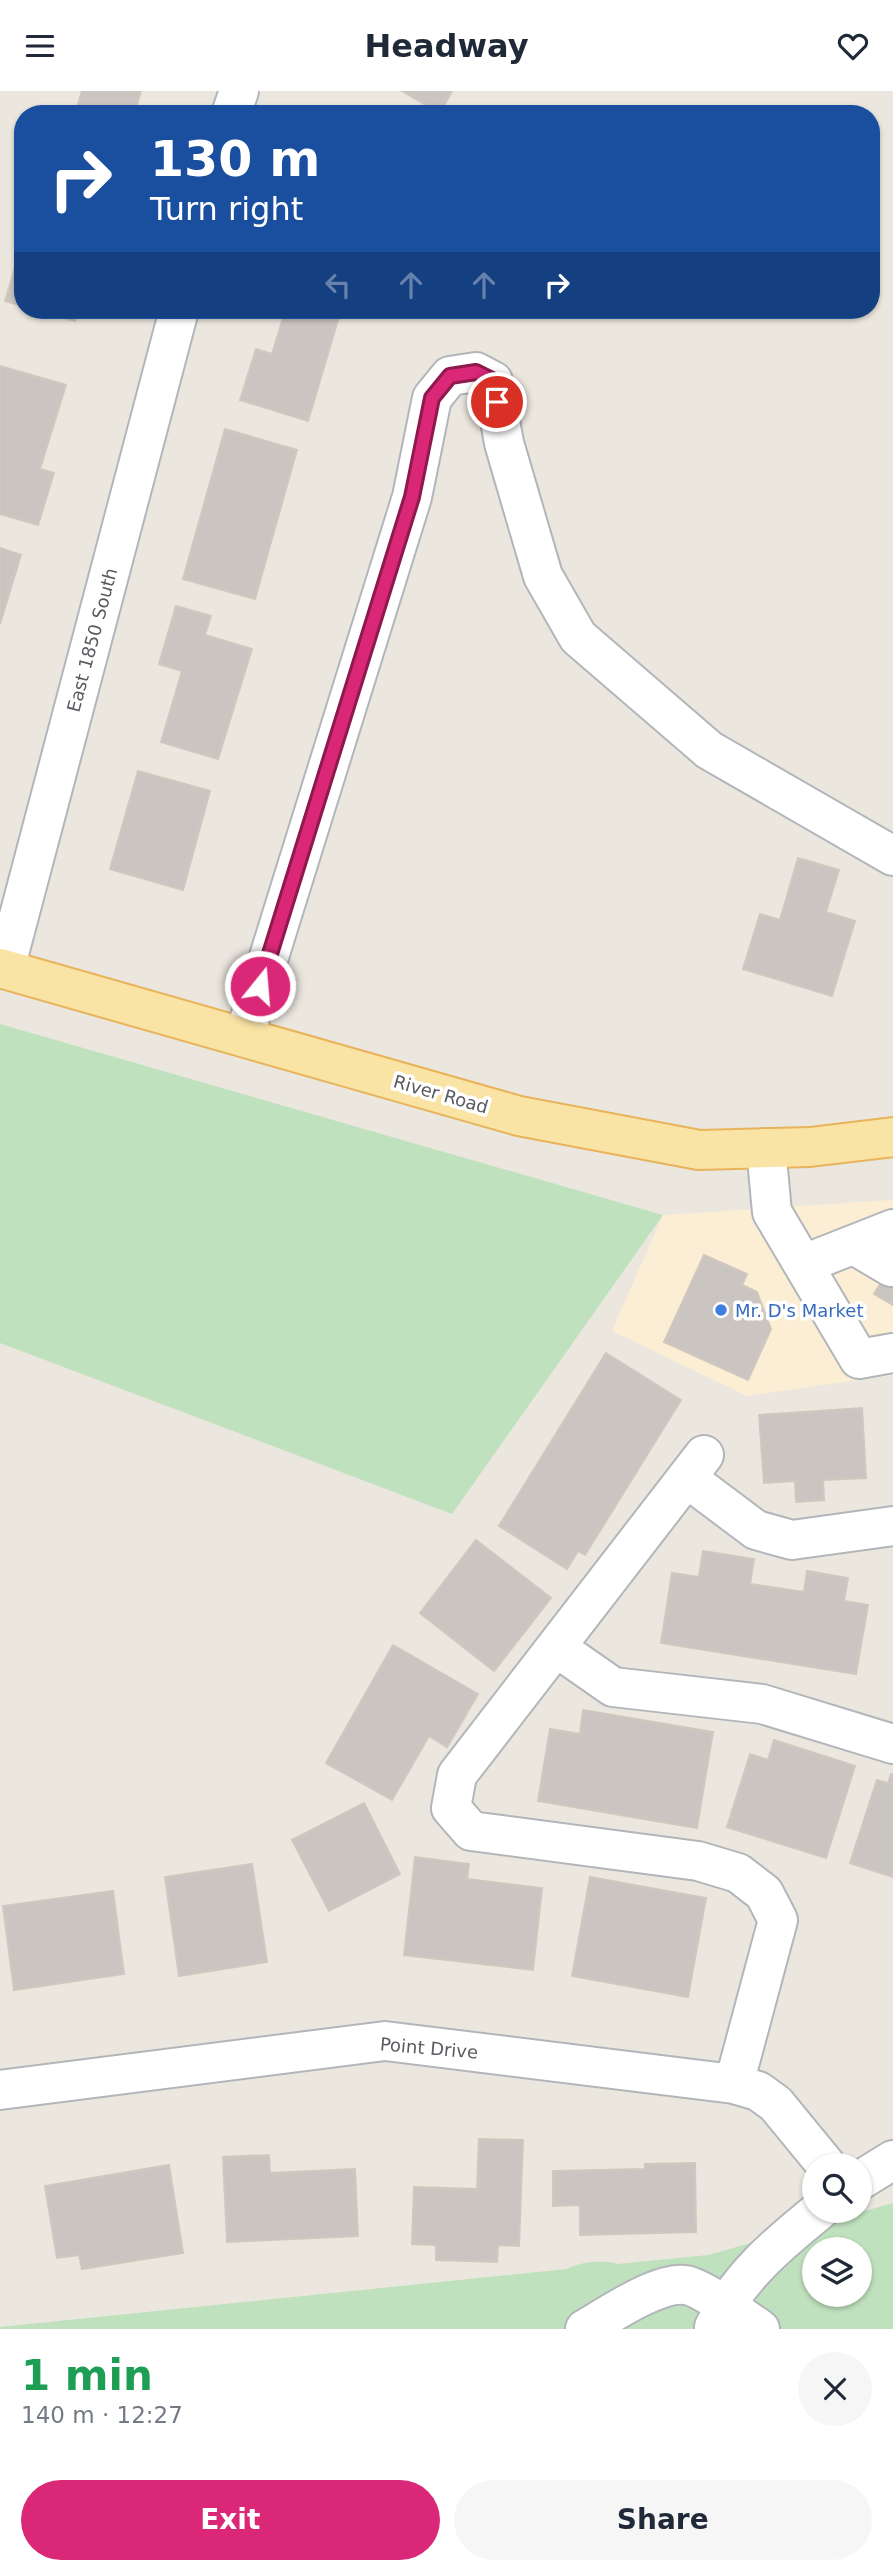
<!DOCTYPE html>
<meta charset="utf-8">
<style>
:root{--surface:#fff;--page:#f6f6f7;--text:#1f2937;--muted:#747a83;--accent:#db2777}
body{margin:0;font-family:"DejaVu Sans",sans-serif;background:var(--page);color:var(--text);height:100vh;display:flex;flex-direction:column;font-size:26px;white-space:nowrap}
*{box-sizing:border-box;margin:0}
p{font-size:23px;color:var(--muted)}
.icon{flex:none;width:38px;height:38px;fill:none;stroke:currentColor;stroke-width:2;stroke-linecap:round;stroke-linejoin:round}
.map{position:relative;height:2238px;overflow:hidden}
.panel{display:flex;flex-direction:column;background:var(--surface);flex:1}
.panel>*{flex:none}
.guide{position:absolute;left:14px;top:14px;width:866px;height:214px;border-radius:28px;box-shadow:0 2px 5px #0004;background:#1a4fa0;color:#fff;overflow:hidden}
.fabs{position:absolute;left:802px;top:2062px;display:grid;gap:14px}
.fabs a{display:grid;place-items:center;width:70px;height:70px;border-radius:50%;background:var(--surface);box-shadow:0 2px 5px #0004;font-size:35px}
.pin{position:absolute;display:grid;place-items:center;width:60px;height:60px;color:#fff;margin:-30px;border:4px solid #fff;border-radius:50%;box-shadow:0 2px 7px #0007}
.me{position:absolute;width:77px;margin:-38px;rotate:17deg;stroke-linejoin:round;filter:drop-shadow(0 0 5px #0008)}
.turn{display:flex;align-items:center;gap:24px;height:147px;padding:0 21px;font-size:32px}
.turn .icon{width:91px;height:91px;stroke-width:2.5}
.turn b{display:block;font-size:49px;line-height:60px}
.lanes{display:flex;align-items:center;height:66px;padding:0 21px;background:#0003;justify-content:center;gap:35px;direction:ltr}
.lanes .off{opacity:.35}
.round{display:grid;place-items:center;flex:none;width:74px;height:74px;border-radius:37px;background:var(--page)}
.overview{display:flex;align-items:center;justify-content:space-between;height:119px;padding:0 21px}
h1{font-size:42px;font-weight:700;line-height:52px;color:#1e9e55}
.primary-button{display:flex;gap:14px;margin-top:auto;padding:14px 21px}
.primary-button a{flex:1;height:80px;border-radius:42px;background:var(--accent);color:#fff;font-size:28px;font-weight:700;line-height:80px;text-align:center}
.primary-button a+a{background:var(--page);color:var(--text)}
header{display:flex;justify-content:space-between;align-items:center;height:91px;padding:0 21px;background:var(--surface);font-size:32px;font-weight:700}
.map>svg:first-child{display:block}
</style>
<header><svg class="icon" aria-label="menu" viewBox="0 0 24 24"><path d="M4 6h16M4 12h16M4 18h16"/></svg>Headway<svg class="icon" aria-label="heart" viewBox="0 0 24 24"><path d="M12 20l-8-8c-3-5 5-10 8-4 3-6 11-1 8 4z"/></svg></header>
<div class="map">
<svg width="893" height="2238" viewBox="0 0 893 2238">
<rect width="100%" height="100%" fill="#ebe7df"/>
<path fill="#fbeed4" d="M893 1109V1284L747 1305 612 1240 663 1124Z"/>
<path fill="#c0e1bd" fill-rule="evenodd" d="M0 933 663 1124 452 1423 0 1252Z
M893 2112V2238H0V2236L567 2178C580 2171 603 2168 617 2173L708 2164ZM814 2158H859V2203H814Z"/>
<path fill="#cbc5c1" stroke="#cfc8be" stroke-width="2" d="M82 0H141L134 23H75Z
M402 0H452L440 22Z
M23 150V215L5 210Z
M36 219H78L75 230Z
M265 219H341L308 330 240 309 256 258 272 263 283 227 265 221Z
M0 275 66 294 40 378 54 382 38 434 0 423Z
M225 338 297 359 255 508 183 488Z
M0 457 21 464 0 533Z
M176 515 211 525 205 544 252 558 218 668 161 651 182 580 159 573Z
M138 680 210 700 183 799 110 778Z
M798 767 839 779 826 821 855 830 832 905 743 878 760 823 780 829Z
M704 1164 747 1183 742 1194 757 1201 771 1238 748 1289 664 1251Z
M893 1172V1214L874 1203Z
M606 1262 681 1309 585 1464 578 1460 567 1478 499 1435Z
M862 1317 866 1387 823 1389 824 1409 796 1411 795 1390 764 1392 759 1324Z
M476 1449 551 1507 494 1580 420 1522Z
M703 1460 754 1468 750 1493 804 1501 807 1480 848 1487 844 1510 868 1514 856 1583 661 1552 672 1482 699 1486Z
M393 1554 478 1603 447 1656 429 1645 392 1709 326 1672Z
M583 1619 713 1641 697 1737 538 1710 550 1638 580 1643Z
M774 1649 855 1675 826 1767 727 1736 750 1663 768 1669Z
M891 1683H893V1786L850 1772 877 1689 888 1692Z
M364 1712 400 1783 329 1820 292 1749Z
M415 1766 469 1773 467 1788 542 1797 533 1879 404 1864Z
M252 1773 267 1871 179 1885 165 1786Z
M590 1786 706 1807 688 1906 572 1885Z
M113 1800 124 1883 14 1899 3 1815Z
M479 2048 523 2049 519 2155 498 2154 497 2171 436 2169V2154L412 2153 414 2096 477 2098Z
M269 2064 270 2082 355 2078 358 2145 227 2151 223 2066Z
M695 2072 696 2141 580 2144V2114L553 2115V2080L645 2078V2073Z
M169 2074 183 2162 82 2178 79 2164 57 2167 45 2095Z"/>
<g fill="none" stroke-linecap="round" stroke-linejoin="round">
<defs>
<path id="minor" d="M231 23 239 0
M5 878 179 219
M244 946 412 406 432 307 450 285 476 281 493 290 504 352 543 485 578 546 709 659 893 765
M766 1057 772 1121 859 1268 893 1262
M854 1154 891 1176
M804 1173 893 1138
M704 1364 457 1684 451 1717 471 1740 698 1770 738 1782 764 1802 778 1829 734 1993
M688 1388 756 1439 792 1449 893 1435
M557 1557 613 1596 762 1613 893 1653
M0 1999 385 1950 734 1993 758 2000 776 2013 826 2074
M859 2090 893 2069
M714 2236C738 2186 778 2153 820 2119
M585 2238C609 2224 657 2191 685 2194 699 2195 747 2229 760 2238"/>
<path id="major" d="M0 877 519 1025 699 1059 810 1056 893 1046"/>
</defs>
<use href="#minor" stroke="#b2b6ba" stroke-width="42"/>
<use href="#major" stroke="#e8b35b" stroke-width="42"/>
<use href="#minor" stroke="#fff" stroke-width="38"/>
<use href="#major" stroke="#fae4a5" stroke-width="38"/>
</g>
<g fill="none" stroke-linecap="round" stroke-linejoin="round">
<defs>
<path id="route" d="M260 895 412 406 432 307 450 285 476 281 494 290 497 311"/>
</defs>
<use href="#route" stroke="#8e194d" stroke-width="18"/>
<use href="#route" stroke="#db2777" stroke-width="12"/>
</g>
<circle fill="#3f7fe0" stroke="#fff" stroke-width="2.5" cx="721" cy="1219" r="7"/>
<g text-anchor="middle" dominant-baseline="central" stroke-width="7" stroke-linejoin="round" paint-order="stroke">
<g font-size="18" fill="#585c60" stroke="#fff">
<text transform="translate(92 549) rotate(-75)">East 1850 South</text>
<text transform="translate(441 1003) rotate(16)">River Road</text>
<text transform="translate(429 1957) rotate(5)">Point Drive</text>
</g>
<g font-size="18" fill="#366cbe" stroke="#fff" text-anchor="start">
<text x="735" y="1219">Mr. D's Market</text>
</g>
</g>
</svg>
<div class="fabs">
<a><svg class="icon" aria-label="search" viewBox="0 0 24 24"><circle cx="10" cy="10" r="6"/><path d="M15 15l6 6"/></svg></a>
<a><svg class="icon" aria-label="layers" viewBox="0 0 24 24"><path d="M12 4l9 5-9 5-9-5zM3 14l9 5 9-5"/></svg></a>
</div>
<div class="pin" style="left:497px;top:311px;background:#d93025"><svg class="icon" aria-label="arrive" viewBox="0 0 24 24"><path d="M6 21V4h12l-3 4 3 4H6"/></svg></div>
<svg class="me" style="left:260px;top:895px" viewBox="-20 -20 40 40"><circle r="17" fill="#db2777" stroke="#fff" stroke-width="3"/><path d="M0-11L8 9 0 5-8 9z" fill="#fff"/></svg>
<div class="guide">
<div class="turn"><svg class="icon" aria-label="right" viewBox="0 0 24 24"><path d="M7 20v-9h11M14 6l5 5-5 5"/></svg><div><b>130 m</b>Turn right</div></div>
<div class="lanes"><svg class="icon off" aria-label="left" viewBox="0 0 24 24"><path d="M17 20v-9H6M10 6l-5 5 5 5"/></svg><svg class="icon off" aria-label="ahead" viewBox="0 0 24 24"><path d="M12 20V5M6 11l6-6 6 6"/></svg><svg class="icon off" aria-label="ahead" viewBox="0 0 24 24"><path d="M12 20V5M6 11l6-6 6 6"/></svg><svg class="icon" aria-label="right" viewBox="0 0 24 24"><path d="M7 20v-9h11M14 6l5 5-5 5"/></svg></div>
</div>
</div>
<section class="panel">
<div class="overview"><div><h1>1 min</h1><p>140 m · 12:27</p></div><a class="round"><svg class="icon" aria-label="close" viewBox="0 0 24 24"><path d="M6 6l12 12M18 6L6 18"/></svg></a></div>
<div class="primary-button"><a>Exit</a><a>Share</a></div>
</section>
